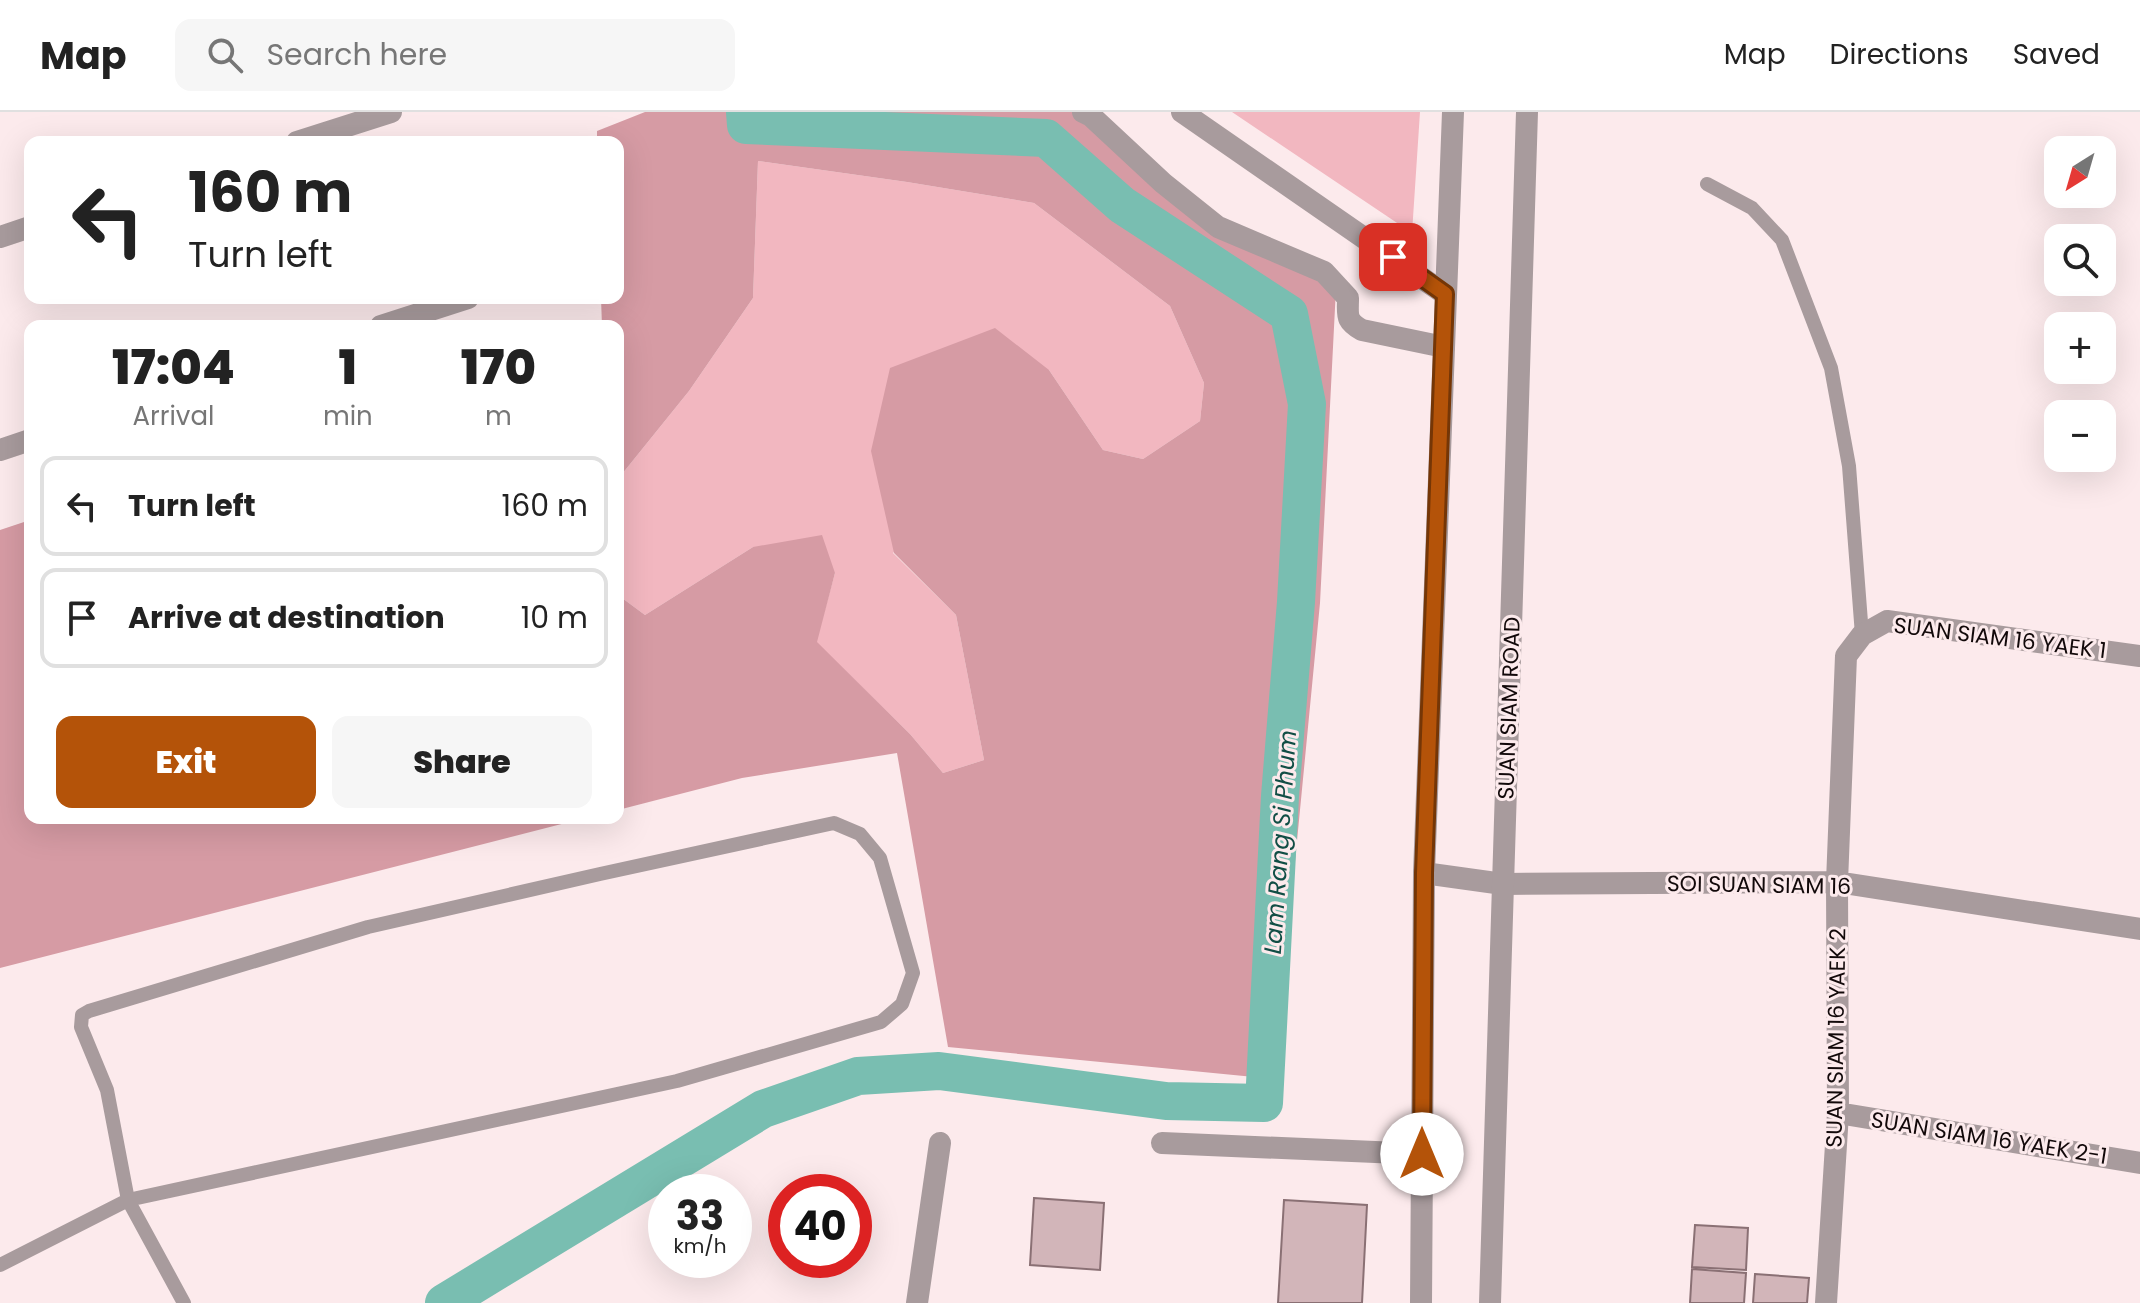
<!DOCTYPE html>
<meta charset="utf-8">
<style>
:root{--surface:#fff;--page:#f6f6f6;--text:#222;--muted:#767676;--line:#e0e0e0;--accent:#b45309}
body{margin:0;font-family:Poppins,sans-serif;background:var(--page);color:var(--text);height:100vh;display:flex;flex-direction:column;font-size:30px;white-space:nowrap}
*{box-sizing:border-box;margin:0}
p{font-size:26px;color:var(--muted)}
.icon{flex:none;width:44px;height:44px;fill:none;stroke:currentColor;stroke-width:2;stroke-linecap:round;stroke-linejoin:round}
.map{position:relative;flex:1;overflow:hidden}
.drawer{position:absolute;left:24px;top:208px;width:600px;height:504px;display:flex;flex-direction:column;background:var(--surface);border-radius:16px;box-shadow:0 8px 32px #0002}
.drawer>*{flex:none}
.hud{position:absolute;left:24px;top:24px;width:600px;height:168px;border-radius:16px;box-shadow:0 8px 32px #0002;background:#fff;color:var(--text);overflow:hidden}
.needle{width:52px;rotate:217deg}
.tools{position:absolute;left:2044px;top:24px;display:grid;gap:16px}
.tools a{display:grid;place-items:center;width:72px;height:72px;border-radius:16px;background:var(--surface);box-shadow:0 8px 32px #0002;font-size:40px}
.speed{position:absolute;left:648px;top:1062px;display:flex;gap:16px;font-size:40px;font-weight:700;text-align:center}
.speed>*{display:grid;place-content:center;width:104px;height:104px;border-radius:50%;background:var(--surface);box-shadow:0 8px 32px #0002;line-height:1}
.speed small{font-size:20px;font-weight:400}
.speed .limit{border:12px solid #d22;background:#fff;color:#111}
.pin{position:absolute;display:grid;place-items:center;width:68px;height:68px;color:#fff;margin:-34px;border-radius:16px;box-shadow:0 4px 12px #0006}
.me{position:absolute;width:88px;margin:-44px;rotate:0deg;stroke-linejoin:round;filter:drop-shadow(0 0 6px #0008)}
.turn{display:flex;align-items:center;gap:28px;height:168px;padding:0 32px;font-size:36px}
.turn .icon{width:104px;height:104px;stroke-width:2.5}
.turn b{display:block;font-size:56px;line-height:68px}
.eta{display:flex;justify-content:space-evenly;align-items:center;height:136px;text-align:center}
.eta b{font-size:48px;font-weight:800;line-height:56px}
.primary-button{display:flex;gap:16px;margin-top:auto;padding:16px 32px}
.primary-button a{flex:1;height:92px;border-radius:16px;background:var(--accent);color:#fff;font-size:32px;font-weight:800;line-height:92px;text-align:center}
.primary-button a+a{background:var(--page);color:var(--text)}
ul{padding:0;list-style:none}
li{display:flex;align-items:center;gap:24px;height:100px;margin:0 16px 12px;padding:0 16px;border:4px solid var(--line);border-radius:16px}
li div{flex:1}
li b{display:block;font-size:30px}
li em{font-style:normal}
header{display:flex;align-items:center;gap:48px;box-sizing:border-box;height:112px;padding:0 40px;background:var(--surface);border-bottom:2px solid var(--line)}
header strong{font-size:38px}
nav{display:flex;gap:44px;margin-inline-start:auto;font-size:28px}
.search{width:560px;height:72px;background:var(--page);display:flex;align-items:center;gap:20px;box-sizing:border-box;padding:0 28px;border-radius:16px;color:var(--muted);font-size:30px}
.map>svg:first-child{display:block}
</style>
<header>
<strong>Map</strong>
<div class="search"><svg class="icon" aria-label="search" viewBox="0 0 24 24"><circle cx="10" cy="10" r="6"/><path d="M15 15l6 6"/></svg>Search here</div>
<nav><a>Map</a><a>Directions</a><a>Saved</a></nav>
</header>
<div class="map">
<svg width="2140" height="1191" viewBox="0 0 2140 1191">
<rect width="100%" height="100%" fill="#fceaec"/>
<path fill="#f2b7c0" d="M1232 0H1420L1412 121Z
M758 49 907 70 1034 91 1170 194 1204 271 1200 309 1143 347 1103 338 1049 258 893 441 956 503 984 648 943 661 910 622 816 530 835 461 753 435 645 503 618 483V367L689 279 753 186Z"/>
<path fill="#d69ba4" d="M645 0H1084L1169 87 1336 176 1320 491 1274 967 948 935 897 641 742 666 618 698V483L645 503 753 435 822 423 835 461 817 530 910 622 943 661 984 648 956 503 894 441 871 339 890 256 995 216 1049 258 1103 338 1143 347 1200 309 1204 271 1170 194 1034 91 907 70 758 49 753 186 689 279 618 367V214H602L601 186H618V30H597V19Z
M30 408V706H585L0 856V418Z"/>
<g fill="none" stroke-linecap="round" stroke-linejoin="round">
<path stroke="#79beb1" stroke-width="38" d="M444 1191 763 997 858 964 939 959 1166 989 1264 991 1280 684 1296 490 1307 292 1289 202 1122 93 1046 26 746 13 745 0"/>
</g>
<path fill="#d2b5b9" stroke="#8a7074" stroke-width="2" d="M1034 1086 1104 1091 1100 1158 1030 1153Z
M1284 1088 1367 1093 1362 1191H1278Z
M1695 1113 1748 1116 1746 1158 1692 1155Z
M1692 1157 1746 1161 1744 1191H1690Z
M1755 1162 1809 1166 1807 1191H1753Z"/>
<g fill="none" stroke-linecap="round" stroke-linejoin="round">
<path stroke="#a89b9d" stroke-width="14" d="M1707 72 1752 96 1782 128 1831 256 1849 354 1862 523
M0 1153 128 1088 107 978 81 915 82 903 89 899 368 815 600 762 834 711 860 722 880 746 913 861 902 892 881 910 677 969 128 1088 184 1191"/>
<path stroke="#a89b9d" stroke-width="22" d="M1083 0 1091 4 1163 71 1218 115 1324 160 1348 186C1348 204 1345 208 1362 218L1444 235
M1182 0 1445 182
M297 30 391 0
M0 125 30 115
M381 214 468 186
M0 338 30 328
M1424 761 1503 772 1837 770 2140 817
M1838 1001 2140 1051
M1162 1031 1422 1042
M917 1191 940 1031
M1826 1191 1838 1001 1837 770 1846 544 1862 523 1887 509 2140 544"/>
<path stroke="#a89b9d" stroke-width="22" d="M1421 1191 1424 761 1453 0
M1490 1191 1527 0"/>
</g>
<g fill="none" stroke-linecap="round" stroke-linejoin="round">
<defs>
<path id="route" d="M1393 145 1445 182 1424 761 1422 1042"/>
</defs>
<use href="#route" stroke="#753606" stroke-width="20"/>
<use href="#route" stroke="#b45309" stroke-width="14"/>
</g>
<g text-anchor="middle" dominant-baseline="central" stroke-width="6" stroke-linejoin="round" paint-order="stroke">
<g font-size="22" fill="#12090a" stroke="#fceaec">
<text transform="translate(2000 526) rotate(7)">SUAN SIAM 16 YAEK 1</text>
<text transform="translate(1509 596) rotate(-88)">SUAN SIAM ROAD</text>
<text transform="translate(1759 773) rotate(1)">SOI SUAN SIAM 16</text>
<text transform="translate(1836 926) rotate(-89)">SUAN SIAM 16 YAEK 2</text>
<text transform="translate(1989 1026) rotate(9)">SUAN SIAM 16 YAEK 2-1</text>
</g>
<g font-size="24" font-style="italic" fill="#114e45" stroke="#fceaec">
<text transform="translate(1280 730) rotate(-86)">Lam Rang Si Phum</text>
</g>
</g>
</svg>
<div class="tools">
<a><svg class="needle" viewBox="-14 -14 28 28"><path d="M0-13l5 13h-10z" fill="#e53935"/><path d="M0 13l5-13h-10z" fill="#767676"/></svg></a>
<a><svg class="icon" aria-label="search" viewBox="0 0 24 24"><circle cx="10" cy="10" r="6"/><path d="M15 15l6 6"/></svg></a>
<a>+</a>
<a>−</a>
</div>
<div class="speed"><div>33<small>km/h</small></div><div class="limit">40</div></div>
<div class="pin" style="left:1393px;top:145px;background:#d93025"><svg class="icon" aria-label="arrive" viewBox="0 0 24 24"><path d="M6 21V4h12l-3 4 3 4H6"/></svg></div>
<svg class="me" style="left:1422px;top:1042px" viewBox="-20 -20 40 40"><circle r="19" fill="#fff"/><path d="M0-13L10 11 0 6-10 11z" fill="#b45309"/></svg>
<div class="hud">
<div class="turn"><svg class="icon" aria-label="left" viewBox="0 0 24 24"><path d="M17 20v-9H6M10 6l-5 5 5 5"/></svg><div><b>160 m</b>Turn left</div></div>
</div>
<section class="drawer">
<div class="eta">
<div><b>17:04</b><p>Arrival</p></div>
<div><b>1</b><p>min</p></div>
<div><b>170</b><p>m</p></div>
</div>
<ul>
<li><svg class="icon" aria-label="left" viewBox="0 0 24 24"><path d="M17 20v-9H6M10 6l-5 5 5 5"/></svg><div><b>Turn left</b></div><em>160 m</em></li>
<li><svg class="icon" aria-label="arrive" viewBox="0 0 24 24"><path d="M6 21V4h12l-3 4 3 4H6"/></svg><div><b>Arrive at destination</b></div><em>10 m</em></li>
</ul>
<div class="primary-button"><a>Exit</a><a>Share</a></div>
</section>
</div>
